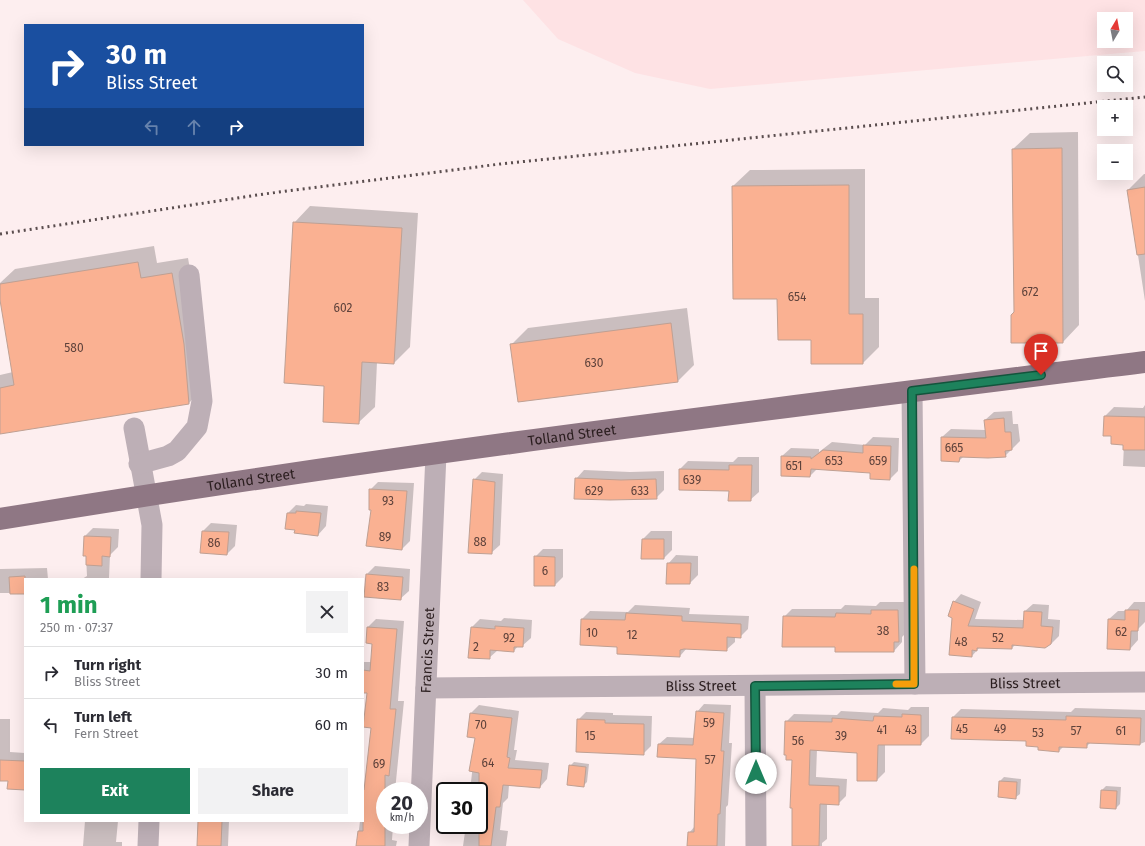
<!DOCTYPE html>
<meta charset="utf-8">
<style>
:root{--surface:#fff;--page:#f2f2f3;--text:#2b2b33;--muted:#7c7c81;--line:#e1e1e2;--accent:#1d825c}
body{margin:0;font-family:"Fira Sans",sans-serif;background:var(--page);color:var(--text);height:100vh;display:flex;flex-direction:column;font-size:15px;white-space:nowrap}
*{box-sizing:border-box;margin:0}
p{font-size:13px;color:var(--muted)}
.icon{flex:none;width:22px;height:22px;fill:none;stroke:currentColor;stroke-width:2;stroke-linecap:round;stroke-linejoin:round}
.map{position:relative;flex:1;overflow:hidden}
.side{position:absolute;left:24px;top:578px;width:340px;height:244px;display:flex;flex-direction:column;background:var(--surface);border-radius:0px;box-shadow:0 4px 16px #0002}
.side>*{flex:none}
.hud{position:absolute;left:24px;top:24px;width:340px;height:122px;border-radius:0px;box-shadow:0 4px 16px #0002;background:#1a4fa0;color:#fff;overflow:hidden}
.needle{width:26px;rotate:10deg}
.fabs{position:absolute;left:1097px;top:12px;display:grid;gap:8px}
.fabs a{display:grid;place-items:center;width:36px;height:36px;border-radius:0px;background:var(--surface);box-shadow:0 4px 16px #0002;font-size:20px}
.speed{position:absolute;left:376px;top:782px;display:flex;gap:8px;font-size:20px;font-weight:700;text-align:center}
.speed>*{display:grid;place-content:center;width:52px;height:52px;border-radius:50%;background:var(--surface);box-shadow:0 4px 16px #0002;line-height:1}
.speed small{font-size:10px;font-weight:400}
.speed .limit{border:2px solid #111;border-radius:6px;background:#fff;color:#111}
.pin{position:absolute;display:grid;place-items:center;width:34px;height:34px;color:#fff;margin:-41px -17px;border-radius:50% 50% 50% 0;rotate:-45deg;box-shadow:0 0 4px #0007}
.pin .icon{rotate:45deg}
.me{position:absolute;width:44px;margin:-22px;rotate:0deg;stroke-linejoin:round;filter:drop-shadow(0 0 3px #0008)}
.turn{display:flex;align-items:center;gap:14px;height:84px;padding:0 16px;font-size:18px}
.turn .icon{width:52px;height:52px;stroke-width:2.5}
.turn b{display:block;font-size:28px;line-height:34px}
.lanes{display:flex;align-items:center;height:38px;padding:0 16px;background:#0003;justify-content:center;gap:20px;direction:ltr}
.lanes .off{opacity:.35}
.round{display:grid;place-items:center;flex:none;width:42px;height:42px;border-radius:0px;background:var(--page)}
.headline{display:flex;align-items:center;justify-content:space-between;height:68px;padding:0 16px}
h1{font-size:24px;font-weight:700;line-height:30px;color:#1e9e55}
.button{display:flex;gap:8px;margin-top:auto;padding:8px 16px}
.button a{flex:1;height:46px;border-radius:0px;background:var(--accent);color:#fff;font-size:16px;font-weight:700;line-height:46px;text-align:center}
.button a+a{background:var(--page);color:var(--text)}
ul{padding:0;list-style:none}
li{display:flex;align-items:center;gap:12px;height:52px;padding:0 16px;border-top:1px solid var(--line)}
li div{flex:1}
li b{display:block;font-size:15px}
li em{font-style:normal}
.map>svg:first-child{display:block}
</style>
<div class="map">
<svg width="1145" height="846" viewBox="0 0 1145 846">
<rect width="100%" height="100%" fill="#fdeeef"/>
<path fill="#fee2e4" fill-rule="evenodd" d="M523 0H1145V51L710 89 635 73 558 39ZM1104 19H1126V41H1104Z"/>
<path fill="#0003" d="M1078 132 1079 325 1063 342 1015 312 1013 149 1030 133Z
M865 169V298H879V347L863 363 812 339 733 186 750 170Z
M1144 174H1145V301L1128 190Z
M310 206 418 213 410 347 394 363 377 362 375 407 358 423 325 385 294 223Z
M154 246 157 263 188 258 200 327 205 386 189 403 0 426V375L13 372 0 294V283L15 269Z
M687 308 694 365 678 381 519 401 512 344 528 328Z
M1145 405V467L1123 466 1124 444 1112 435H1104L1105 416 1114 407 1143 408Z
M1012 411 1013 424H1018L1020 441 1005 456H964L959 461 942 460V437L951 429 986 430 985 420 994 412Z
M873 437 899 438 898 471 890 479 871 472 818 468 810 476 782 456 791 448 819 449V452L832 442 865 445Z
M738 457H759V492L750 500 680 469 688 461 733 462Z
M584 470 630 472 664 471V490L656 498 576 479Z
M482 472 503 474 500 545 491 553 474 480Z
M378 482 414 483 410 541 402 549 372 509 370 490Z
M306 504 328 506 326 526 318 535 296 529 288 513 296 505 304 506Z
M211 523 237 525 235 546 227 554 203 531Z
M93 528 119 529 118 547 110 555 109 578 121 579H82L87 576 85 536Z
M651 531H672V550L664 558 643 539Z
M543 549H563V577L555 585 535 557Z
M676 555 698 556V575L690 583 668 564Z
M375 566 410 569 409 591 400 599 367 574Z
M47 568 48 579H25V593H0V600V569Z
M961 594 981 602 975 619 1024 620 1025 611 1033 604 1049 605 1048 619 1060 620 1059 636 1051 644 1015 645 1012 648H979L972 656 954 602Z
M880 602H906V633L902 637V642L894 651 836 646 784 617 792 609H841L845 605 876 606Z
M1134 602H1145V622L1138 629V640L1130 649 1109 619 1118 611H1126Z
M635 605 690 608 689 614 749 616 748 629 740 637H735V642L726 650 687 648 680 656 618 646 581 644 582 619 590 611 628 612Z
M504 618 532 620 531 638 522 646H518L514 651 498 650 489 658 472 627 480 619 501 621Z
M376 619 404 621 398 701H404L395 791H385V825L393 826 392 840 397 841 396 846H357L360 821H363V787L366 784 372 727 368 692H363V662H372L373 643 368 627Z
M704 704 731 705 729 743H732L728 805 726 807 725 846H688L689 833 695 826 697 758 659 744 667 737 695 738 697 712Z
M479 705 519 711 514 750H517L515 760 549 763 547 779 540 787 509 785 508 798 503 803 500 830 508 831 506 846H463L466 825H479V791H470L476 737 471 713Z
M911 707H929V736L921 744H885V772L877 780 858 752 817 749 816 777 847 779 846 796 838 804 827 803V839L822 843V846H793V759L786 722 794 714 837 715 841 711 878 713 883 708 908 710Z
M1075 708 1145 710V742L1140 744 1090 743 1086 747 1064 746 1059 751 953 717 961 709 1071 712Z
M586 712 613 713V715L652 716 651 746 643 754 578 720Z
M0 719H10V752L25 753V789L9 780H0Z
M574 762 589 764 587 782 583 786 570 766Z
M1004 777 1021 779 1020 794 1016 797 1000 781Z
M1106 786 1121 787 1120 804 1116 808 1102 790Z
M85 821H118L116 842H122V846H83Z
M199 821H229L228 846H198Z"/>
<path fill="#fab192" stroke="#bfa093" d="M1062 148 1063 343H1011V315L1014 312 1012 149Z
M849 185V314H863V364H811V340H778L777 299H733L732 186Z
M1145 187V254L1137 255 1127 190Z
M293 222 402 228 394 364 362 362 359 424 323 422 324 386 284 383Z
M138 262 141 278 172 273 184 344 189 404 0 434V388L14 385 0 300V284Z
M671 323 678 382 518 402 510 344Z
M1104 416 1145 417V450H1123V445L1111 444V436H1103Z
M1004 418 1005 432H1011L1012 450 1005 451 1006 457 988 458 960 457 959 462 941 461V437L986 438 984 420Z
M863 445 891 446 890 480 870 479V473L811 469 810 477 781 476V456L811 457V459L823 450 863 453Z
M729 465H752L751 501H728L729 491 679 490V469L729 470Z
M575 478 621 480 656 479 657 499 610 500 574 499Z
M473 479 495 482 492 554 468 553Z
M369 489 407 491 402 550 366 546 371 510H369Z
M296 511 321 513 318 536 294 533 295 530 285 529 287 513H296Z
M202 531 229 532 227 555 200 553Z
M84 536 111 537 110 557 102 556V566L86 565V556H83Z
M642 539H664V559H641Z
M534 556 555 557V586H534Z
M667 563H691L690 584H666Z
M366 574 403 577 401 600 364 597Z
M25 576V594H10L9 577Z
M953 601 974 609 968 626 1023 628 1024 611 1042 612 1041 626 1053 627 1051 644 1045 648 1012 645V649L977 648V651L972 650V657L949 655 952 618 948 616Z
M871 610H898L899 642H894V652H835V647H782L783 616 835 617 836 613 871 614Z
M1125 610H1139L1138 631H1131L1130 650 1107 649 1108 619 1125 620Z
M626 613 682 616V621L741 624V638L727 637V651L684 649 680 650V657L617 654V647L580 645 581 619 625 620Z
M495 626 524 628 523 647H514V652L490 650V659L468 658 471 627 495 629Z
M367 627 397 629 390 709H396L389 776 385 775V846H356L358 831H363V790H364L371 728 363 727 367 693H363V670L370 671 372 644 366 643Z
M696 711 724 713 721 751H724L720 814H718L717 846H687L688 832H694L696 759 657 757 658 744 693 745Z
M470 713 512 718 507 757 510 758 508 768 542 770 540 788 503 785 500 807H496L491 846H479V773L469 771 475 738 467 737Z
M902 714 921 715V745H878L877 781H857V753L810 750 809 785 839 786V805L820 804 819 846H792V808H790L792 760H786V755H784L785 721 832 722V718L873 721 874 716 902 717Z
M1066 716 1141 718 1140 745 1087 743V748L1059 747V752L1038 750V747L1026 746V741L951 739 952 717 1066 720Z
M577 719 605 720V723L644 724V755L576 752Z
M0 760 25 761V790L7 789 8 781H0Z
M569 765 586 767 584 787 567 785Z
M999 781 1017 782 1016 799 998 797Z
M1101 790 1117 791 1116 809 1100 808Z
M198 821H222L221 846H197Z"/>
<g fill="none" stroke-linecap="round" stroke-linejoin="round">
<g stroke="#bdafb6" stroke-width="21">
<path d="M912 391 915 684"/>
<path d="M134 428 152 525 151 579"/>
<path d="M139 464 168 456 177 451 197 427 202 401 189 275"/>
<path d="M755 686 756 846"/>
<path id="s1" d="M426 688 1145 682"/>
<path d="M148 846 149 821"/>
<path id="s2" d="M419 846 436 454"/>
</g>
<path stroke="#8f7784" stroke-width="22" id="s3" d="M0 519C380 456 763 410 1145 362"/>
<path stroke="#5a4d4e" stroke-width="3" stroke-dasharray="2 4" stroke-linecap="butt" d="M0 234 264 194 500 164 1145 97"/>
</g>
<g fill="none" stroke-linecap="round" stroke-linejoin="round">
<defs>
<path id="route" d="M756 773 755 686 914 684 912 391 1041 375"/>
</defs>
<use href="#route" stroke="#13543c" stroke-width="10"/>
<use href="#route" stroke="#1d825c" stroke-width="7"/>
<path stroke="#f59e0b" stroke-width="7" d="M896 684H914V569"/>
</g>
<g text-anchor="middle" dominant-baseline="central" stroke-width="3" stroke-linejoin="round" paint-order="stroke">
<g font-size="12" fill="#5e423b">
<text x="1030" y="292">672</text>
<text x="797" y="297">654</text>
<text x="343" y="308">602</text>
<text x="74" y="348">580</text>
<text x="594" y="363">630</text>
<text x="954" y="448">665</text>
<text x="834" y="461">653</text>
<text x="878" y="461">659</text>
<text x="794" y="466">651</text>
<text x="692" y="480">639</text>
<text x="594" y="491">629</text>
<text x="640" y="491">633</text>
<text x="388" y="501">93</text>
<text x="385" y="537">89</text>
<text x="480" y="542">88</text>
<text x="214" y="543">86</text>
<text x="545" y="571">6</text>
<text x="383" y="587">83</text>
<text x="883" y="631">38</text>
<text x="1121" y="632">62</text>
<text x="592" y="633">10</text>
<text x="632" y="635">12</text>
<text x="509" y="638">92</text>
<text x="998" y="638">52</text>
<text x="961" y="642">48</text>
<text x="476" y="647">2</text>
<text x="709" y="723">59</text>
<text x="481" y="725">70</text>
<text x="962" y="729">45</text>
<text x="1000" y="729">49</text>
<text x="882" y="730">41</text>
<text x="911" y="730">43</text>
<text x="1076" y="731">57</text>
<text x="1121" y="731">61</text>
<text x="1038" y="733">53</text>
<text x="590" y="736">15</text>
<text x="841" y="736">39</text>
<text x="798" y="741">56</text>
<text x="710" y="760">57</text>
<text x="488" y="763">64</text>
<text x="379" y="764">69</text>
</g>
<g font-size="14" fill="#2a1d1e" stroke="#fff">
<text stroke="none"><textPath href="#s3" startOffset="578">Tolland Street</textPath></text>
<text stroke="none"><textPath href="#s3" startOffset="254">Tolland Street</textPath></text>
<text stroke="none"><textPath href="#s2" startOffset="196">Francis Street</textPath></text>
<text stroke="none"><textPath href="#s1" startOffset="599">Bliss Street</textPath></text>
<text stroke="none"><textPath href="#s1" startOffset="275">Bliss Street</textPath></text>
</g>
</g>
</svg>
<div class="fabs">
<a><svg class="needle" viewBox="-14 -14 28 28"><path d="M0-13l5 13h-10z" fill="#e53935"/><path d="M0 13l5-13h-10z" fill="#7c7c81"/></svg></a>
<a><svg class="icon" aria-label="search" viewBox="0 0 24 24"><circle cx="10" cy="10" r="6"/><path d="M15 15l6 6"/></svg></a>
<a>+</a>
<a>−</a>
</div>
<div class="speed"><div>20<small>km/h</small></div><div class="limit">30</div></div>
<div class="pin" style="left:1041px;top:375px;background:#d93025"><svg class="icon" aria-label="arrive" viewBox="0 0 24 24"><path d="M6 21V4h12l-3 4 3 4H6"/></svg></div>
<svg class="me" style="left:756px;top:773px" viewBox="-20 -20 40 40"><circle r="19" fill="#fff"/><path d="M0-13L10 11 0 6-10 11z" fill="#1d825c"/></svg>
<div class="hud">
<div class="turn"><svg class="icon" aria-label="right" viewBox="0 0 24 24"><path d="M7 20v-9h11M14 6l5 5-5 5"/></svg><div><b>30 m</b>Bliss Street</div></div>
<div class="lanes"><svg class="icon off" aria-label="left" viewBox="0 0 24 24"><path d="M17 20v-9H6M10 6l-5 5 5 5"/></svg><svg class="icon off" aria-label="ahead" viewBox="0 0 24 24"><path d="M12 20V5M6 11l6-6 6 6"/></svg><svg class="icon" aria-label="right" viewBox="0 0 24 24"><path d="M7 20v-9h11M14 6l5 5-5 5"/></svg></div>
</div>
<section class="side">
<div class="headline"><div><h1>1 min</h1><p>250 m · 07:37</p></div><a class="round"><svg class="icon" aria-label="close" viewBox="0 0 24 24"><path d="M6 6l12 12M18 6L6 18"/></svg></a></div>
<ul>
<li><svg class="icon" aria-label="right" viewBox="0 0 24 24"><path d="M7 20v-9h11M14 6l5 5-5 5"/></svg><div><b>Turn right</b><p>Bliss Street</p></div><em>30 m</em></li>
<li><svg class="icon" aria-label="left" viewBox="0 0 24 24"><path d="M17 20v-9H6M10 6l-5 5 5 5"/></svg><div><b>Turn left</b><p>Fern Street</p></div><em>60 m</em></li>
</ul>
<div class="button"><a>Exit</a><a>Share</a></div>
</section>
</div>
